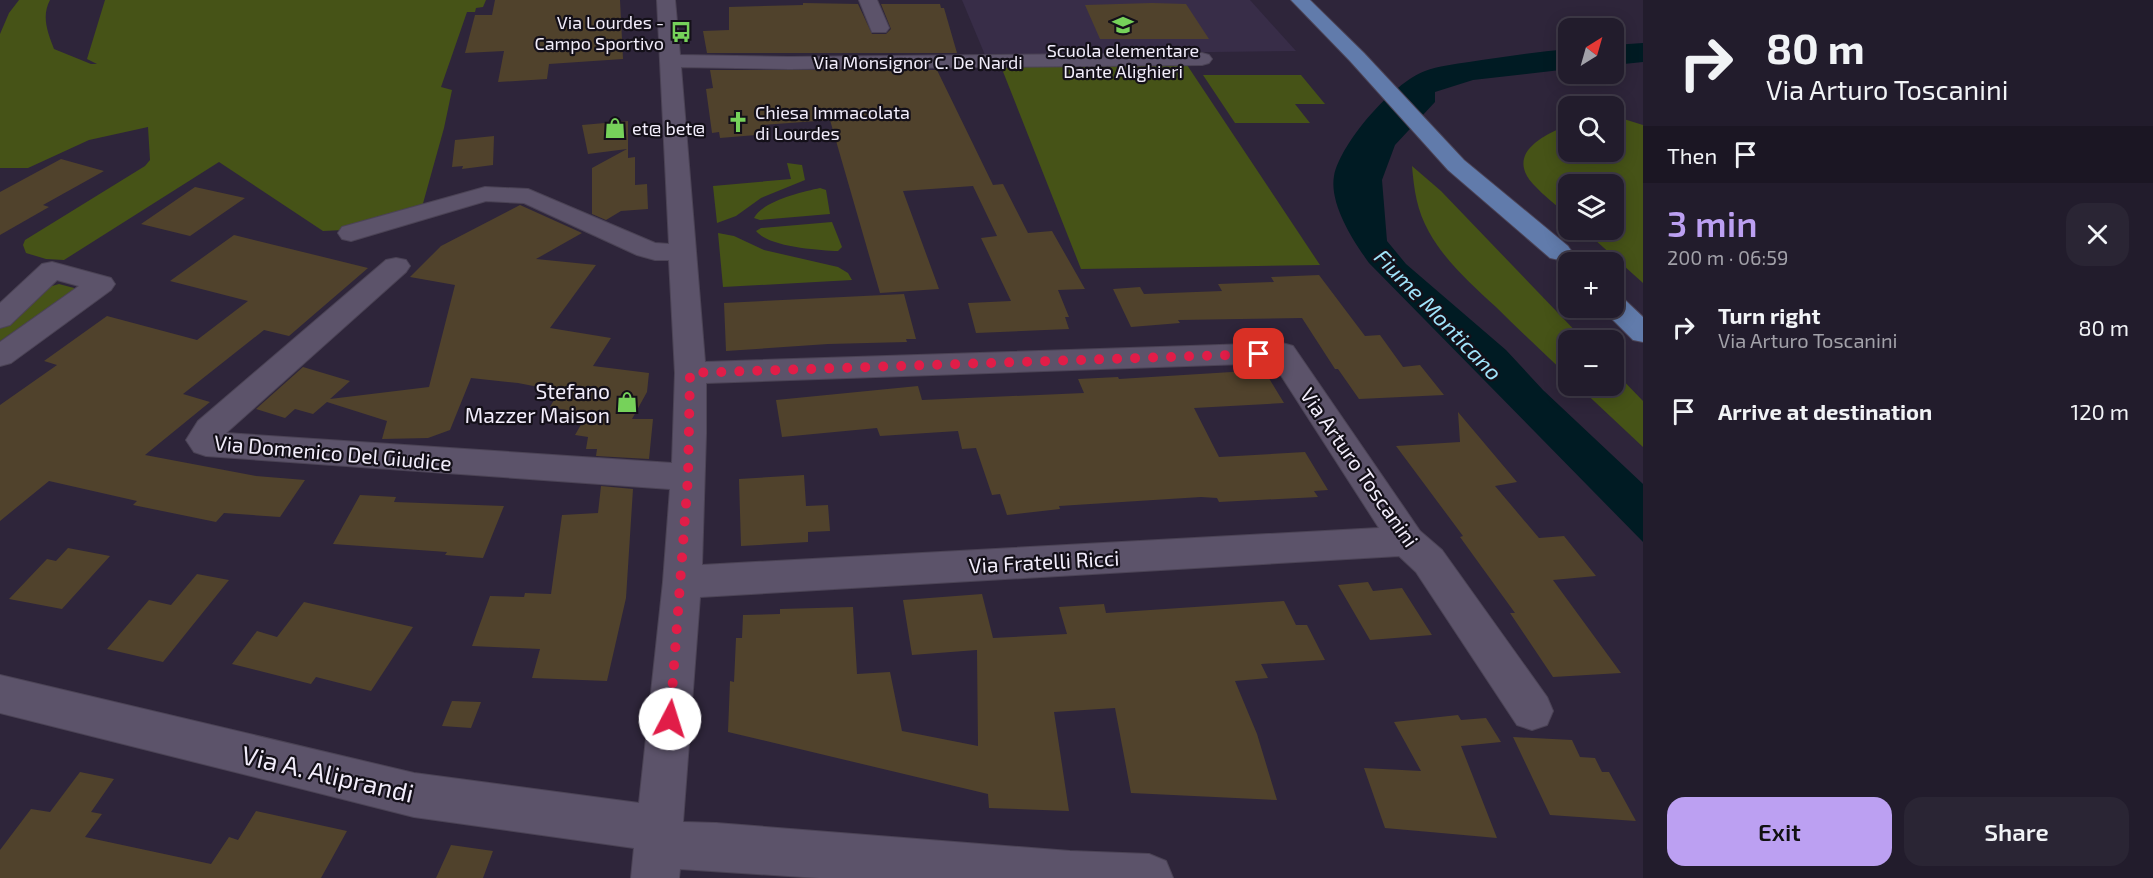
<!DOCTYPE html>
<meta charset="utf-8">
<style>
:root{--surface:#221c2c;--page:#2a2534;--text:#f1f3f6;--muted:#a2a1a9;--line:#3f3a48;--accent:#bca0f2}
body{margin:0;font-family:"Exo 2",sans-serif;background:var(--page);color:var(--text);height:100vh;display:flex;flex-direction:column;font-size:22px;white-space:nowrap}
*{box-sizing:border-box;margin:0}
p{font-size:20px;color:var(--muted)}
.icon{flex:none;width:33px;height:33px;fill:none;stroke:currentColor;stroke-width:2;stroke-linecap:round;stroke-linejoin:round}
.map{position:relative;flex:1;overflow:hidden}
.sheet{display:flex;flex-direction:column;background:var(--surface);width:510px}
.sheet>*{flex:none}
.guide{background:#221c2c;color:var(--text);overflow:hidden}
.needle{width:39px;rotate:37deg}
.tools{position:absolute;left:1558px;top:18px;display:grid;gap:12px}
.tools a{display:grid;place-items:center;width:66px;height:66px;border-radius:12px;background:var(--surface);box-shadow:0 3px 15px #0003,0 0 0 2px var(--line);font-size:30px}
.pin{position:absolute;display:grid;place-items:center;width:51px;height:51px;color:#fff;margin:-26px;border-radius:12px;box-shadow:0 3px 9px #0006}
.me{position:absolute;width:66px;margin:-33px;rotate:5deg;stroke-linejoin:round;filter:drop-shadow(0 0 4px #0008)}
.turn{display:flex;align-items:center;gap:21px;height:126px;padding:0 24px;font-size:27px}
.turn .icon{width:78px;height:78px;stroke-width:2.5}
.turn b{display:block;font-size:42px;line-height:51px}
.then{display:flex;align-items:center;height:57px;padding:0 24px;background:#0003;gap:12px;font-size:22px}
.round{display:grid;place-items:center;flex:none;width:63px;height:63px;border-radius:18px;background:var(--page)}
.headline{display:flex;align-items:center;justify-content:space-between;height:102px;padding:0 24px}
h1{font-size:36px;font-weight:600;line-height:45px;color:var(--accent)}
.button{display:flex;gap:12px;margin-top:auto;padding:12px 24px}
.button a{flex:1;height:69px;border-radius:18px;background:var(--accent);color:#111;font-size:24px;font-weight:600;line-height:69px;text-align:center}
.button a+a{background:var(--page);color:var(--text)}
ul{padding:0;list-style:none}
li{display:flex;align-items:center;gap:18px;height:84px;padding:0 24px}
li div{flex:1}
li b{display:block;font-size:22px}
li em{font-style:normal}
main{display:flex;flex:1;min-height:0}
.map>svg:first-child{display:block}
</style>
<main>
<div class="map">
<svg width="1643" height="878" viewBox="0 0 1643 878">
<rect width="100%" height="100%" fill="#2e253a"/>
<path fill="#382d48" d="M962 0H1250L1296 51 985 55Z"/>
<path fill="#465317" d="M19 0H50C41 17 48 33 54 49L91 64H97L87 59 105 0H486L483 7 476 8 475 12H467L441 87 452 90 444 128 422 207 343 230 323 231 219 162 64 260 46 259 26 253 23 245 25 240 145 166 150 160 148 127 89 140 28 168H0V34L9 13Z
M1000 64 1187 65 1320 265 1081 269Z
M1203 75H1301L1325 104H1295L1310 123H1235Z
M1614 116 1643 125V283L1584 230H1614V184H1569V216C1557 206 1544 196 1533 184 1505 153 1545 134 1569 125V152H1614Z
M787 163 802 165 805 180 761 198 736 216 717 223 713 186 791 179Z
M1412 166 1441 191 1584 340H1569V377C1545 354 1520 331 1496 307 1472 285 1445 261 1429 232 1417 211 1414 190 1412 166Z
M820 188 826 190 830 214 760 220 754 218C763 201 802 192 820 188Z
M832 222 842 247 838 251C818 250 769 247 756 231L761 228Z
M718 233 734 236 764 250 838 267 848 273 852 280 723 287Z
M59 284 74 288V291L0 341V329L45 288Z
M1614 371 1643 401V447L1578 386H1614Z"/>
<path fill="#001b23" d="M1643 43V62L1614 65V45Z
M1569 49V69L1473 80 1435 92V102L1395 145 1382 180 1387 241 1406 264 1506 350 1543 390 1643 484V542L1369 263C1354 242 1329 204 1334 176 1341 142 1393 83 1425 71 1438 66 1455 64 1469 62 1503 57 1535 52 1569 49Z"/>
<path fill="#50422c" d="M495 0H620L623 59 549 64 547 79 498 82 504 51 465 53 475 15H492Z
M803 3 858 4 872 34H886L891 29 881 4H940L941 8H944L957 53H707L703 31 729 30V7L803 5Z
M1152 3 1186 4 1209 39H1100L1085 5Z
M710 70H937L993 185 1003 184 1028 233 1052 231 1085 289 1058 290 1069 317H1065L1069 329 976 333 968 303 1011 301 981 238 997 236 973 186 903 191 939 289 880 293 830 120 761 125 762 129 755 130 756 135 720 138 719 132 712 133 706 89 713 88Z
M628 121V158L635 157V185L647 184 648 209 621 211 606 220 592 214V168L627 149 588 154 582 125Z
M494 136 493 165 462 169 463 166 452 167 455 140Z
M61 159 104 171 43 205 49 207 0 235V192Z
M195 187 245 198 190 236 141 224Z
M520 205 582 233 536 259 596 265 550 328 611 338 593 366 649 373 647 392 632 419H653L649 459 596 456 597 449H586L588 437 575 435 587 414 550 407 559 391 518 383 471 378 450 430 428 438 382 439 387 421 327 402 313 414 295 409 285 418 256 409 303 367 350 381 330 399 429 387 455 285 410 277 441 246Z
M234 235 368 268 289 336 264 330 183 394 210 402 145 455 256 476 305 480 280 517 224 513 216 522 133 505 137 501 49 481 0 521V405L57 365 44 361 107 316 197 340 248 301 170 281Z
M1319 275 1365 336 1380 335 1403 367 1420 365 1444 395 1359 399 1338 369H1335L1302 318 1178 320 1180 323 1131 327 1113 289 1140 287 1144 294 1222 291 1218 284 1274 282 1271 277Z
M904 294 916 339H906L907 342 828 344 726 351 724 303Z
M1264 370 1284 403 1194 408 1219 457 1305 452 1328 490 1314 491 1318 497 1219 502 1217 498 1201 497 1059 506 1060 509 1007 515 1000 494 992 495 976 448 962 449 958 431 880 436 877 428 782 437 776 400 918 386 922 400 1084 393 1078 379 1118 377 1119 379Z
M1458 412 1517 482 1495 486 1539 538 1564 536 1596 576 1553 580 1621 673 1553 677 1510 613H1515L1460 537 1463 536 1396 446 1460 442Z
M804 475 806 506 828 505 830 531 808 532V542L741 546 739 479Z
M601 486 633 489 626 598 607 681 532 678 540 649 472 646 490 596 524 597 525 593 551 594 562 515 598 513Z
M360 495 396 497 394 502 504 506 483 558 445 555 447 552 333 544Z
M68 548 110 556 62 609 9 599 47 559 56 561Z
M197 574 229 580 163 662 107 649 149 600 171 605Z
M1368 582 1373 591 1402 588 1432 635 1370 640 1338 585Z
M982 594 993 638 1067 634 1059 607 1104 604 1106 613 1284 601 1296 625H1307L1325 660 1261 664 1268 678 1235 681 1257 734 1277 800 1131 793 1115 708 1054 712 1069 811 989 808 988 794 728 732 730 681 734 682 736 638H742L743 615 780 614V609L853 607 857 674 890 672 902 731 978 746 977 650 912 655 903 600Z
M304 602 413 627 371 691 316 677 311 684 232 664 257 631 277 637Z
M452 701 481 702 471 728 442 726Z
M1458 715 1461 720 1486 718 1501 742 1461 746 1497 838 1385 828 1364 768 1421 771 1394 722Z
M1513 737 1572 740 1580 757 1595 758 1602 772H1609L1636 821 1550 815Z
M80 772 114 779 91 812 102 814 85 837 211 864 229 837 238 840 256 811 347 831 321 878H0V850L31 809 50 812Z
M451 845 493 851 483 878H436Z"/>
<g fill="none" stroke-linecap="round" stroke-linejoin="round">
<defs>
<path id="minor" d="M657 0H675L680 55 789 57 1202 53 1209 55 1212 59 1209 63 1202 65 789 69 681 67 705 362 1282 343 1293 346 1420 531 1442 550 1547 697 1553 711 1547 725 1532 730 1517 725 1416 572 1399 556 700 597 683 822 716 823 1070 851 1149 854 1166 861 1173 878H819L680 869 679 878H631L634 848 414 817 0 713V675L414 773 639 803 663 582 670 489 206 456 194 452 186 440 198 421 386 260 396 258 406 260 410 266 406 272 226 433 672 463 675 373 669 260H655L637 255 524 203 486 201 351 241 342 239 338 233 342 227 485 187 528 189 655 243 669 244ZM1273 363 1379 528 702 565 706 434V383Z
M859 0H877L889 28 886 32H872Z
M52 262 111 278 115 284 111 290 11 363 0 366V342L79 286 57 280 10 325 0 328V303L42 264Z"/>
<path id="major" d="M1291 0H1310L1364 53 1464 160 1568 246 1572 252 1568 258 1559 260 1550 258 1448 170 1350 61Z
M1614 296 1624 299 1643 317V342L1633 340 1601 308H1614Z"/>
</defs>
<use href="#minor" stroke="#4b4355" stroke-width="2"/>
<use href="#major" stroke="#4b4355" stroke-width="2"/>
<use href="#minor" fill="#5c536a" fill-rule="evenodd"/>
<use href="#major" fill="#617bab" fill-rule="evenodd"/>
</g>
<g fill="none" stroke-linecap="round" stroke-linejoin="round">
<path stroke="#e11d48" stroke-width="10" stroke-dasharray="0 18" d="M670 719 688 477 690 373 1259 354"/>
</g>
<defs>
<symbol id="school-bare" viewBox="-9 -9 18 18"><path d="M0-5L7-2L0 1L-7-2ZM-4 1L0 2.5L4 1V4Q0 6-4 4Z" fill="#76d25a" stroke="#141019" stroke-width="2.5" paint-order="stroke"/></symbol>
<symbol id="bus-bare" viewBox="-9 -9 18 18"><path d="M-5-6H5V4H4V6H2V4H-2V6H-4V4H-5ZM-3.5-4V0h7V-4ZM-3.5 1.2v1.5H-2V1.2ZM2 1.2v1.5H3.5V1.2Z" fill="#76d25a" stroke="#141019" stroke-width="2.5" paint-order="stroke"/></symbol>
<symbol id="church-bare" viewBox="-9 -9 18 18"><path d="M-1.2-6h2.4v3.5h3.3v2.4h-3.3V6h-2.4V-.1h-3.3v-2.4h3.3Z" fill="#76d25a" stroke="#141019" stroke-width="2.5" paint-order="stroke"/></symbol>
<symbol id="shop-bare" viewBox="-9 -9 18 18"><path d="M-5-2.5h2.3a2.7 3.5 0 0 1 5.4 0H5L5.5 6h-11ZM-1.5-2.5h3a1.5 2.3 0 0 0-3 0Z" fill="#76d25a" stroke="#141019" stroke-width="2.5" paint-order="stroke"/></symbol>
</defs>
<g fill-rule="evenodd">
<use href="#school-bare" x="1108" y="10" width="30" height="30"/>
<use href="#bus-bare" x="666" y="17" width="30" height="30"/>
<use href="#church-bare" x="723" y="107" width="30" height="30"/>
<use href="#shop-bare" x="600" y="113" width="30" height="30"/>
<use href="#shop-bare" x="612" y="387" width="30" height="30"/>
</g>
<g text-anchor="middle" dominant-baseline="central" stroke-width="4.5" stroke-linejoin="round" paint-order="stroke">
<g font-size="18" fill="#f2edfb" stroke="#141019" text-anchor="start">
<text x="664" y="22" text-anchor="end">Via Lourdes -<tspan x="664" dy="21">Campo Sportivo</tspan></text>
<text x="1123" y="50" text-anchor="middle">Scuola elementare<tspan x="1123" dy="21">Dante Alighieri</tspan></text>
<text x="755" y="112">Chiesa Immacolata<tspan x="755" dy="21">di Lourdes</tspan></text>
<text x="632" y="128">et@ bet@</text>
</g>
<g font-size="18" fill="#f2edfb" stroke="#141019">
<text x="918" y="62">Via Monsignor C. De Nardi</text>
</g>
<g font-size="21" fill="#f2edfb" stroke="#141019" text-anchor="end">
<text x="610" y="390">Stefano<tspan x="610" dy="24">Mazzer Maison</tspan></text>
</g>
<g font-size="21" fill="#f2edfb" stroke="#141019">
<text transform="translate(333 452) rotate(5)">Via Domenico Del Giudice</text>
<text transform="translate(1360 467) rotate(55)">Via Arturo Toscanini</text>
<text transform="translate(1044 561) rotate(-3)">Via Fratelli Ricci</text>
</g>
<g font-size="22" font-style="italic" fill="#a0e4fb" stroke="#141019">
<text transform="translate(1439 314) rotate(46)">Fiume Monticano</text>
</g>
<g font-size="26" fill="#f2edfb" stroke="#141019">
<text transform="translate(328 773) rotate(13)">Via A. Aliprandi</text>
</g>
</g>
</svg>
<div class="tools">
<a><svg class="needle" viewBox="-14 -14 28 28"><path d="M0-13l5 13h-10z" fill="#e53935"/><path d="M0 13l5-13h-10z" fill="#a2a1a9"/></svg></a>
<a><svg class="icon" aria-label="search" viewBox="0 0 24 24"><circle cx="10" cy="10" r="6"/><path d="M15 15l6 6"/></svg></a>
<a><svg class="icon" aria-label="layers" viewBox="0 0 24 24"><path d="M12 4l9 5-9 5-9-5zM3 14l9 5 9-5"/></svg></a>
<a>+</a>
<a>−</a>
</div>
<div class="pin" style="left:1259px;top:354px;background:#d93025"><svg class="icon" aria-label="arrive" viewBox="0 0 24 24"><path d="M6 21V4h12l-3 4 3 4H6"/></svg></div>
<svg class="me" style="left:670px;top:719px" viewBox="-20 -20 40 40"><circle r="19" fill="#fff"/><path d="M0-13L10 11 0 6-10 11z" fill="#e11d48"/></svg>
</div>
<section class="sheet">
<div class="guide">
<div class="turn"><svg class="icon" aria-label="right" viewBox="0 0 24 24"><path d="M7 20v-9h11M14 6l5 5-5 5"/></svg><div><b>80 m</b>Via Arturo Toscanini</div></div>
<div class="then">Then<svg class="icon" aria-label="arrive" viewBox="0 0 24 24"><path d="M6 21V4h12l-3 4 3 4H6"/></svg></div>
</div>
<div class="headline"><div><h1>3 min</h1><p>200 m · 06:59</p></div><a class="round"><svg class="icon" aria-label="close" viewBox="0 0 24 24"><path d="M6 6l12 12M18 6L6 18"/></svg></a></div>
<ul>
<li><svg class="icon" aria-label="right" viewBox="0 0 24 24"><path d="M7 20v-9h11M14 6l5 5-5 5"/></svg><div><b>Turn right</b><p>Via Arturo Toscanini</p></div><em>80 m</em></li>
<li><svg class="icon" aria-label="arrive" viewBox="0 0 24 24"><path d="M6 21V4h12l-3 4 3 4H6"/></svg><div><b>Arrive at destination</b></div><em>120 m</em></li>
</ul>
<div class="button"><a>Exit</a><a>Share</a></div>
</section>
</main>
